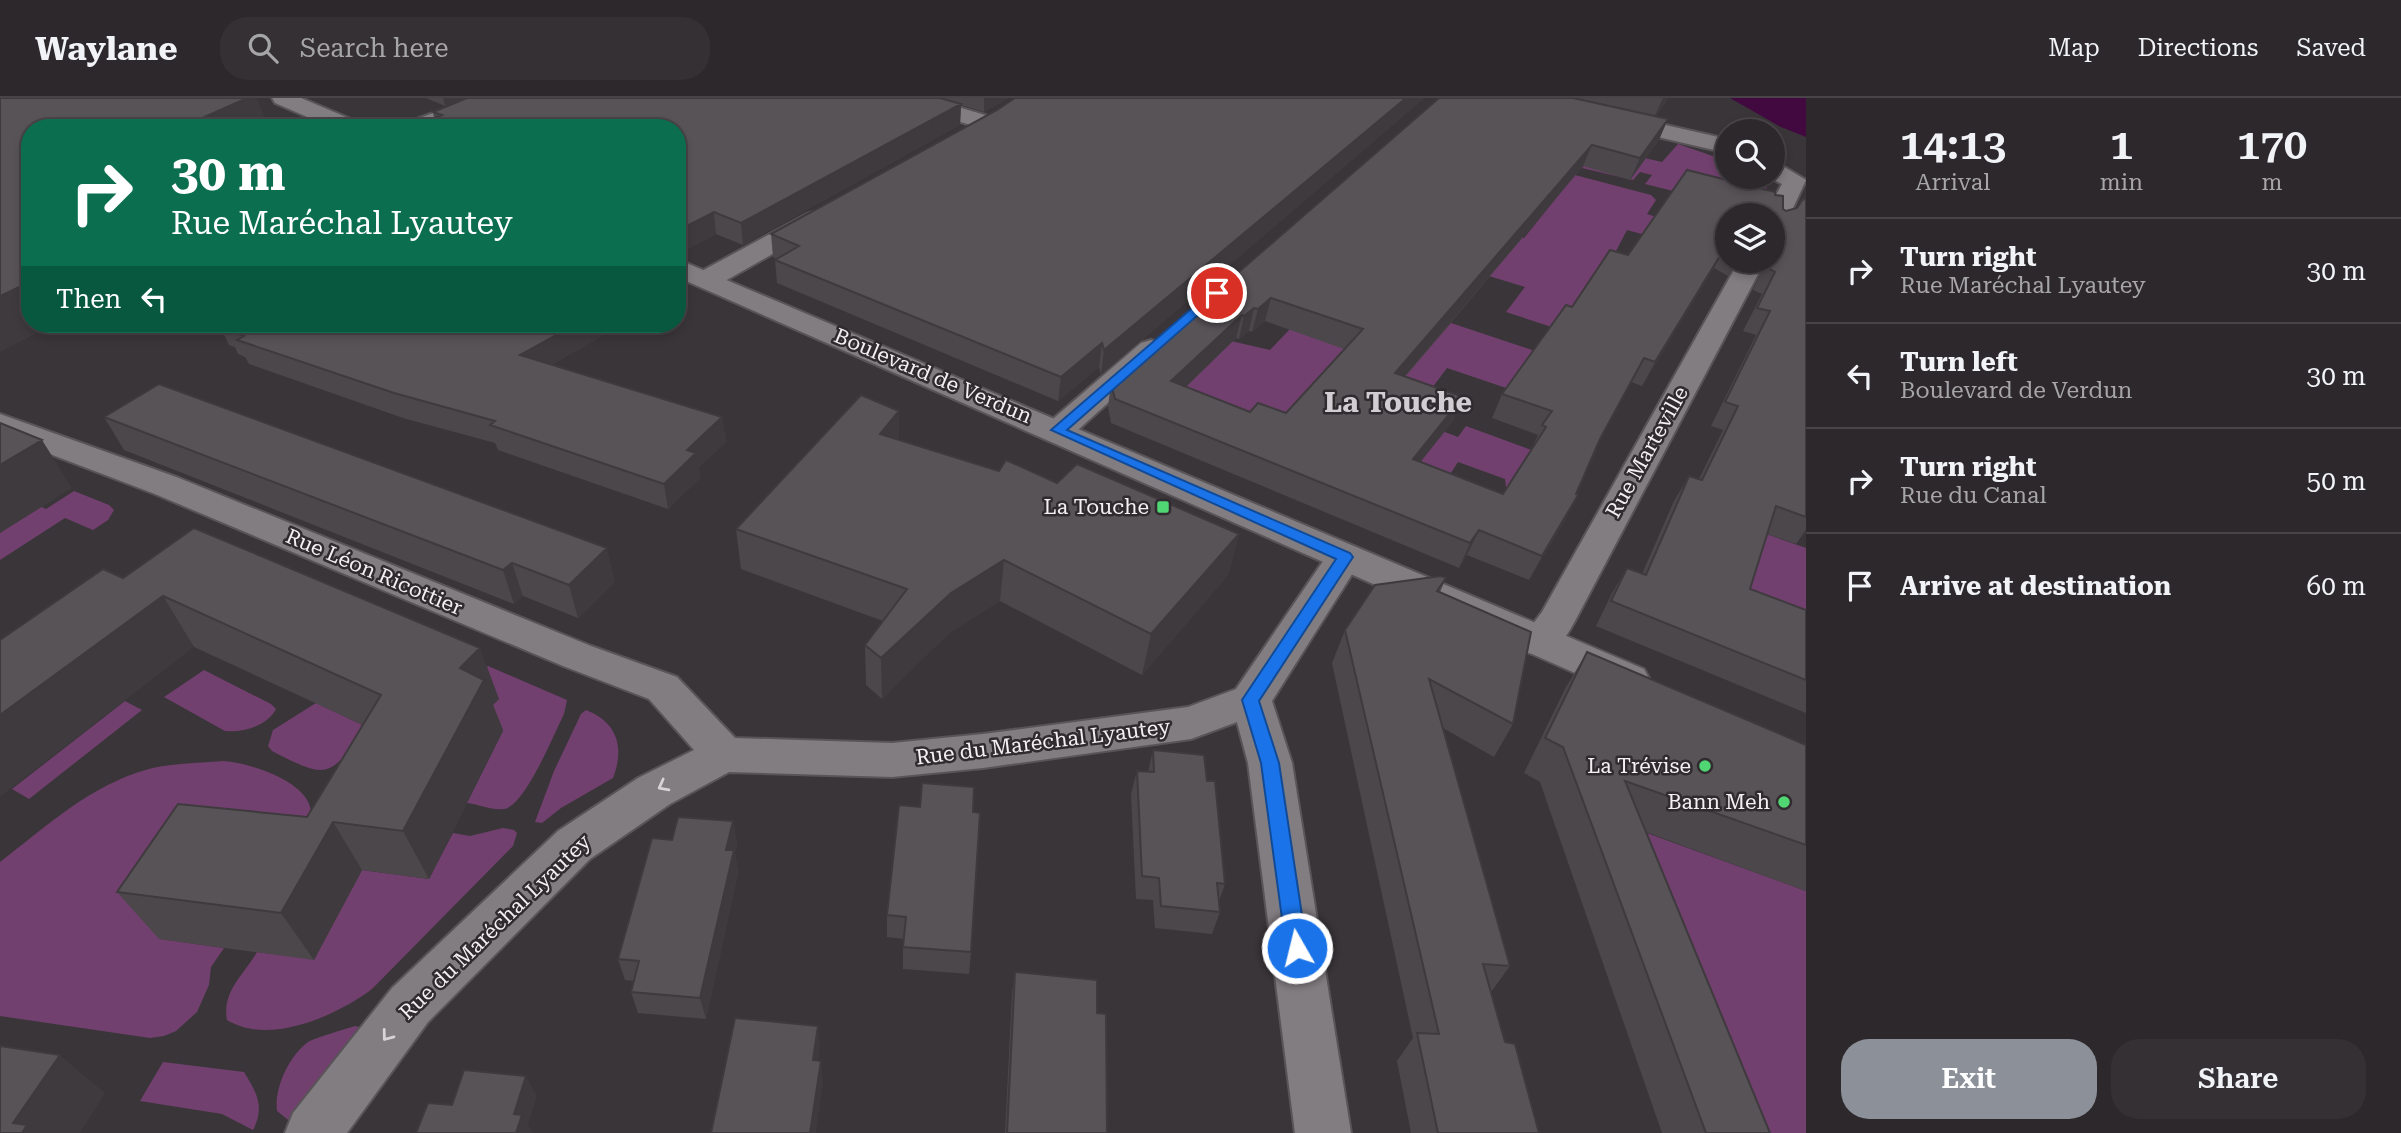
<!DOCTYPE html>
<meta charset="utf-8">
<style>
:root{--surface:#2c282b;--page:#343033;--text:#f1f3f6;--muted:#a6a6a9;--line:#484447;--accent:#8c9099}
body{margin:0;font-family:"Roboto Serif",serif;background:var(--page);color:var(--text);height:100vh;display:flex;flex-direction:column;font-size:26px;white-space:nowrap}
*{box-sizing:border-box;margin:0}
p{font-size:23px;color:var(--muted)}
.icon{flex:none;width:38px;height:38px;fill:none;stroke:currentColor;stroke-width:2;stroke-linecap:round;stroke-linejoin:round}
.map{position:relative;flex:1;overflow:hidden}
.details{display:flex;flex-direction:column;background:var(--surface);width:595px}
.details>*{flex:none}
.hud{position:absolute;left:21px;top:21px;width:665px;height:214px;border-radius:28px;box-shadow:0 4px 10px #0003,0 0 0 2px var(--line);background:#0b6e4f;color:#fff;overflow:hidden}
.tools{position:absolute;left:1715px;top:21px;display:grid;gap:14px}
.tools a{display:grid;place-items:center;width:70px;height:70px;border-radius:50%;background:var(--surface);box-shadow:0 4px 10px #0003,0 0 0 2px var(--line);font-size:35px}
.pin{position:absolute;display:grid;place-items:center;width:60px;height:60px;color:#fff;margin:-30px;border:4px solid #fff;border-radius:50%;box-shadow:0 2px 7px #0007}
.me{position:absolute;width:77px;margin:-38px;rotate:352deg;stroke-linejoin:round;filter:drop-shadow(0 0 5px #0008)}
.turn{display:flex;align-items:center;gap:24px;height:147px;padding:0 35px;font-size:32px}
.turn .icon{width:91px;height:91px;stroke-width:2.5}
.turn b{display:block;font-size:49px;line-height:60px}
.then{display:flex;align-items:center;height:66px;padding:0 35px;background:#0003;gap:14px;font-size:26px}
.eta{display:flex;justify-content:space-evenly;align-items:center;height:119px;text-align:center}
.eta b{font-size:42px;font-weight:600;line-height:49px}
.primary-button{display:flex;gap:14px;margin-top:auto;padding:14px 35px}
.primary-button a{flex:1;height:80px;border-radius:28px;background:var(--accent);color:#fff;font-size:28px;font-weight:600;line-height:80px;text-align:center}
.primary-button a+a{background:var(--page);color:var(--text)}
ul{padding:0;list-style:none}
li{display:flex;align-items:center;gap:21px;height:105px;padding:0 35px;border-top:2px solid var(--line)}
li div{flex:1}
li b{display:block;font-size:26px}
li em{font-style:normal}
header{display:flex;align-items:center;gap:42px;box-sizing:border-box;height:98px;padding:0 35px;background:var(--surface);border-bottom:2px solid var(--line)}
header strong{font-size:33px}
nav{display:flex;gap:38px;margin-inline-start:auto;font-size:24px}
.search{width:490px;height:63px;background:var(--page);display:flex;align-items:center;gap:18px;box-sizing:border-box;padding:0 24px;border-radius:28px;color:var(--muted);font-size:26px}
main{display:flex;flex:1;min-height:0}
.map>svg:first-child{display:block}
</style>
<header>
<strong>Waylane</strong>
<div class="search"><svg class="icon" aria-label="search" viewBox="0 0 24 24"><circle cx="10" cy="10" r="6"/><path d="M15 15l6 6"/></svg>Search here</div>
<nav><a>Map</a><a>Directions</a><a>Saved</a></nav>
</header>
<main>
<div class="map">
<svg width="1806" height="1035" viewBox="0 0 1806 1035">
<rect width="100%" height="100%" fill="#3a3539"/>
<path fill="#72406f" d="M1678 46 1727 63V79C1744 79 1755 77 1767 89L1754 113 1645 86 1652 77 1640 74 1633 82 1582 70 1585 67 1627 56 1662 64Z
M1575 77 1651 97 1656 102 1647 116 1660 120 1649 138 1627 132 1615 155 1561 232 1506 214 1525 189 1489 178 1452 121 1524 140Z
M1451 225 1580 268 1512 292 1447 270 1417 310 1387 299Z
M1290 231 1390 234 1387 312 1458 339 1466 328 1534 353 1507 396 1505 381 1458 364 1447 381 1320 391 1152 278 1231 243 1270 252Z
M74 393 109 407 114 412 108 422 93 432 65 420 0 462V435L35 406 46 411Z
M1752 431 1806 450V544L1724 496Z
M488 568 567 602 564 616C554 636 525 708 504 711 493 713 478 706 467 705L503 633 479 578Z
M204 572 271 606 276 611C267 628 243 635 225 633L164 599Z
M125 603 142 612 29 701 12 691Z
M316 605 371 631C326 677 332 684 272 653L268 648 273 632Z
M586 612C617 624 625 649 613 680L561 710 542 725 535 724 554 673 581 616Z
M224 663C249 665 309 683 311 714 311 721 307 730 305 736L160 841 224 850 211 869 209 887 197 914 176 933 164 938 150 940 0 918V764C47 728 90 687 149 671 173 665 199 665 224 663Z
M1600 718 1806 793V1035H1722Z
M503 730 514 732 517 735 513 748 372 891C336 918 269 948 227 922 222 893 243 878 257 854L314 861 362 772 429 781 453 735 470 738Z
M355 928 367 931 292 1025 277 1013C274 990 289 958 308 944 315 940 345 931 355 928Z
M163 964 244 974C257 995 265 1009 253 1032L222 1016 140 1003Z"/>
<path fill="#420941" d="M1730 0H1806V39L1781 29Z"/>
<g fill="none" stroke-linecap="round" stroke-linejoin="round">
<defs>
<path id="street" d="M474 0H505L502 5 435 30H403L406 25Z
M895 0H928L995 20 998 25 995 30 987 32 898 5Z
M1508 0H1547L1727 41V55L1511 5Z
M1773 65 1781 67 1806 82 1786 125 1782 130 1773 133V117H1765L1782 86 1768 79H1773Z
M816 113 825 116 829 121 825 126 718 187 708 189 698 187 694 181 698 175 807 116Z
M1739 163H1765L1575 523C1563 545 1552 562 1525 554L1519 544 1542 514Z
M1151 242 1161 245 1166 251 1161 257 1069 340 1058 343 1047 340 1042 333 1047 326 1141 245Z
M0 316 179 380 591 548 677 579 735 640 892 645 983 636 1188 609 1236 591 1332 450 1345 447 1358 450 1363 459 1272 603 1292 665 1351 1035H1295L1248 665 1237 624 1191 641 983 670 892 679 729 674 670 706 590 761 428 924 347 1035H285L293 1015 392 890 558 733 638 680 694 652 649 601 563 568 155 396 0 337Z"/>
<path id="secondary" d="M272 0H301L360 25 363 30H333L275 5Z
M677 161 1644 571 1650 582 1644 593 1630 597 1616 593 677 179Z"/>
</defs>
<use href="#street" stroke="#585457" stroke-width="4"/>
<use href="#secondary" stroke="#585457" stroke-width="4"/>
<use href="#street" fill="#827d81" fill-rule="evenodd"/>
<use href="#secondary" fill="#827d81" fill-rule="evenodd"/>
</g>
<path fill="#4c474b" fill-rule="evenodd" d="M426 0H1009L984 14 961 7 960 27 743 147 716 136 677 157V30H431L429 22 434 20 433 14 465 1 445 8Z
M1015 0H1424L1101 277 1099 269 1058 303 777 185 775 162 777 161 773 159 771 136 997 12Z
M1439 0H1668L1665 5 1656 18 1659 42 1630 82 1583 68 1405 279 1463 299 1453 323 1420 364 1503 396 1531 352 1538 337 1492 320 1502 296 1572 209 1628 157 1775 97 1783 111 1786 113 1797 110 1806 102V432L1796 446 1767 436 1750 491 1806 512V615L1596 528 1612 495 1627 470 1642 476 1674 403 1689 378 1699 381 1723 332 1711 328 1756 237 1743 233 1762 196 1753 192 1766 163H1773V117H1727V163H1737L1728 178 1714 170 1642 288 1631 284 1598 346 1576 396 1578 397 1565 422 1529 482 1467 457 1459 470 1111 325 1108 309 1111 285ZM1265 223 1344 251 1286 315 1250 314 1186 289 1236 240 1239 241 1249 233 1252 234Z
M219 226H623L551 267 722 319 726 344 699 369 700 380 668 411 498 352 495 345 403 320 249 266 245 259 238 256 235 249 229 247Z
M104 319 615 483 578 520 523 498 514 506 124 352Z
M899 342 999 373 1057 385 1239 436 1228 477 1142 577 1000 503 949 535 882 601 866 587 865 547 883 523 741 471 736 431Z
M123 480 499 601 493 607 503 632 429 781 362 772 314 862 159 841 117 794 307 719 363 627 194 549Z
M1446 480 1440 494 1513 626 1494 659 1443 630 1510 868 1491 894 1505 944 1539 1035H1411L1397 963 1413 940 1332 565 1345 532Z
M1587 554 1806 647V793L1646 734 1770 1035H1662L1540 684 1524 675 1566 589Z
M1153 652 1207 683 1225 786 1219 803 1220 814 1212 836 1155 830 1153 802 1136 801 1131 696 1137 673 1148 674Z
M973 714 971 854 969 876 903 871V841L887 839V817Z
M733 723 737 746 735 755 738 775 706 921 638 915 631 894 634 883 625 882 618 861 672 742Z
M1015 874 1107 1035H1005L1012 895Z"/>
<path fill="#3e3a3d" d="M247 0H257L269 30H180Z
M443 0H467L445 8Z
M984 0H1009L984 14Z
M1406 0H1424L1101 277 1104 252Z
M1663 0H1668L1665 5 1653 22Z
M961 6 960 27 743 147 741 125Z
M1668 21 1659 42 1630 82 1640 60Z
M1592 47 1583 68 1387 299 1395 275Z
M714 114 716 136 677 157V133Z
M1726 148 1714 170 1642 288 1655 264Z
M30 184V226H55L0 254V198Z
M1271 200 1265 223 1252 234 1258 211Z
M1254 210 1249 233 1239 241 1244 218Z
M1242 217 1236 240 1167 307 1171 283Z
M576 226H623L526 281 520 257Z
M1102 245 1099 269 1058 303 1061 279Z
M1463 299 1453 323 1403 386 1413 361Z
M899 313V353L880 336Z
M722 319 726 344 699 369 700 380 668 411 664 386 687 352Z
M42 342 72 390 0 435V367Z
M1578 397 1565 422 1529 482 1542 458Z
M1479 432 1467 457 1459 470 1470 445Z
M1239 436 1228 477 1142 577 1151 536Z
M607 450 615 483 578 520 569 487Z
M1004 462 1000 503 949 535 882 601 881 560 951 495Z
M512 465 523 498 514 506 503 472Z
M163 498 194 549 0 699V617Z
M480 550 499 601 493 607 503 632 429 781 403 733 460 570Z
M733 723 737 746 735 755 738 775 706 921 700 900 726 752Z
M333 724 362 772 314 862 281 815Z
M818 928 820 949 815 983 813 962Z
M60 957 105 995 80 1035H22L13 1025Z
M821 963 823 984 816 1035H810Z
M526 978 537 998 528 1027 533 1035H516L514 1016Z"/>
<path fill="#585357" stroke="#3e3a3d" stroke-width="2" fill-rule="evenodd" d="M0 0H247L180 30H30V148L23 151 30 153V184L0 198Z
M467 0H940L961 6 741 125 714 114 677 133V30H447L429 22 442 17 433 14Z
M1015 0H1406L1104 252 1102 245 1061 279 775 162 799 148 771 136 997 12Z
M1439 0H1573L1668 21 1640 60 1592 47 1395 275 1463 299 1413 361 1503 396 1546 329 1542 327 1552 313 1502 296 1566 207 1572 209 1610 152 1628 157 1687 72 1775 94V97L1783 98V111L1786 113 1797 110 1803 101 1806 102V419L1776 408 1750 491 1806 512V582L1611 503 1627 470 1646 477 1689 378 1702 382 1738 308 1725 304 1770 213 1757 210 1775 174 1766 169 1769 163H1773V154L1779 138H1773V117H1727V149L1726 148 1655 264 1644 260 1600 341 1576 396 1578 397 1542 458 1479 432 1470 445 1115 301 1111 285ZM1271 200 1363 231 1286 315 1258 305 1250 314 1171 283 1242 217 1244 218 1254 210 1258 211Z
M226 226H576L520 257 722 319 687 352 696 355 664 386 490 327 495 323 394 295 237 242 244 238 227 232 234 228Z
M159 286 607 450 569 487 512 465 503 472 104 319Z
M861 297 899 313 880 336 999 373 1006 362 1057 385 1077 366 1239 436 1151 536 1004 462 951 495 881 560 865 547 907 491 736 431Z
M0 325 42 342 0 367Z
M194 430 480 550 460 570 484 582 403 733 333 724 281 815 117 794 178 706 307 719 381 597 163 498 0 617V542L103 471 123 480Z
M1441 478 1446 480 1437 493 1531 534 1513 626 1429 581 1510 868 1483 866 1505 944 1515 946 1539 1035H1438L1417 935 1439 936 1345 532 1375 487Z
M1587 554 1806 647V747L1625 683 1770 1035H1706L1563 649 1545 640Z
M1153 652 1204 657 1207 683H1215L1225 786 1217 785 1220 814 1161 808 1159 780 1142 778 1137 673 1154 674Z
M922 685 974 689 973 714 980 715 971 854 903 849 906 819 887 817 899 707 920 709Z
M678 719 733 723 726 752H734L700 900 631 894 639 863 618 861 652 740 672 742Z
M1015 874 1097 882V915L1106 916 1107 1035H1007Z
M735 920 818 928 813 962 821 963 810 1035H711Z
M0 948 60 957 13 1025 27 1027 22 1035H0Z
M464 972 526 978 514 1016 522 1017 516 1035H416L428 1005 452 1007Z"/>
<defs><path id="oneway-chevron" d="M-2-3.5L2.5 0L-2 3.5" fill="none" stroke-width="1.6" stroke-linecap="round" stroke-linejoin="round" transform="scale(1.75)"/></defs>
<g stroke="#d7d3d6">
<use href="#oneway-chevron" transform="translate(663 688) rotate(152)"/>
<use href="#oneway-chevron" transform="translate(387 938) rotate(127)"/>
</g>
<path fill="#1a73e8" stroke="#114b97" stroke-width="2" d="M1213 192 1223 195 1067 332 1350 455 1353 459 1259 603 1279 665 1307 850 1304 857 1297 859 1289 857 1286 850 1261 665 1242 602 1336 461 1051 332Z"/>
<g fill="#51d674" stroke="#302b2f" stroke-width="2.5">
<rect x="1156" y="402" width="14" height="14" rx="3.5"/>
<circle cx="1705" cy="668" r="7"/>
<circle cx="1784" cy="704" r="7"/>
</g>
<g text-anchor="middle" dominant-baseline="central" stroke-width="5" stroke-linejoin="round" paint-order="stroke">
<g font-size="21" fill="#f3f0f3" stroke="#302b2f">
<text transform="translate(933 278) rotate(23)">Boulevard de Verdun</text>
<text transform="translate(1647 354) rotate(-61)">Rue Marteville</text>
<text transform="translate(374 474) rotate(23)">Rue Léon Ricottier</text>
<text transform="translate(1043 644) rotate(-7)">Rue du Maréchal Lyautey</text>
<text transform="translate(495 829) rotate(-44)">Rue du Maréchal Lyautey</text>
</g>
<g font-size="21" fill="#f3f0f3" stroke="#302b2f" text-anchor="end">
<text x="1149" y="409">La Touche</text>
<text x="1691" y="668">La Trévise</text>
<text x="1770" y="704">Bann Meh</text>
</g>
<g font-size="28" font-weight="bold" fill="#d2cdd2" stroke="#302b2f">
<text x="1398" y="304">La Touche</text>
</g>
</g>
</svg>
<div class="tools">
<a><svg class="icon" aria-label="search" viewBox="0 0 24 24"><circle cx="10" cy="10" r="6"/><path d="M15 15l6 6"/></svg></a>
<a><svg class="icon" aria-label="layers" viewBox="0 0 24 24"><path d="M12 4l9 5-9 5-9-5zM3 14l9 5 9-5"/></svg></a>
</div>
<div class="pin" style="left:1217px;top:195px;background:#d93025"><svg class="icon" aria-label="arrive" viewBox="0 0 24 24"><path d="M6 21V4h12l-3 4 3 4H6"/></svg></div>
<svg class="me" style="left:1297px;top:850px" viewBox="-20 -20 40 40"><circle r="17" fill="#1a73e8" stroke="#fff" stroke-width="3"/><path d="M0-11L8 9 0 5-8 9z" fill="#fff"/></svg>
<div class="hud">
<div class="turn"><svg class="icon" aria-label="right" viewBox="0 0 24 24"><path d="M7 20v-9h11M14 6l5 5-5 5"/></svg><div><b>30 m</b>Rue Maréchal Lyautey</div></div>
<div class="then">Then<svg class="icon" aria-label="left" viewBox="0 0 24 24"><path d="M17 20v-9H6M10 6l-5 5 5 5"/></svg></div>
</div>
</div>
<section class="details">
<div class="eta">
<div><b>14:13</b><p>Arrival</p></div>
<div><b>1</b><p>min</p></div>
<div><b>170</b><p>m</p></div>
</div>
<ul>
<li><svg class="icon" aria-label="right" viewBox="0 0 24 24"><path d="M7 20v-9h11M14 6l5 5-5 5"/></svg><div><b>Turn right</b><p>Rue Maréchal Lyautey</p></div><em>30 m</em></li>
<li><svg class="icon" aria-label="left" viewBox="0 0 24 24"><path d="M17 20v-9H6M10 6l-5 5 5 5"/></svg><div><b>Turn left</b><p>Boulevard de Verdun</p></div><em>30 m</em></li>
<li><svg class="icon" aria-label="right" viewBox="0 0 24 24"><path d="M7 20v-9h11M14 6l5 5-5 5"/></svg><div><b>Turn right</b><p>Rue du Canal</p></div><em>50 m</em></li>
<li><svg class="icon" aria-label="arrive" viewBox="0 0 24 24"><path d="M6 21V4h12l-3 4 3 4H6"/></svg><div><b>Arrive at destination</b></div><em>60 m</em></li>
</ul>
<div class="primary-button"><a>Exit</a><a>Share</a></div>
</section>
</main>
